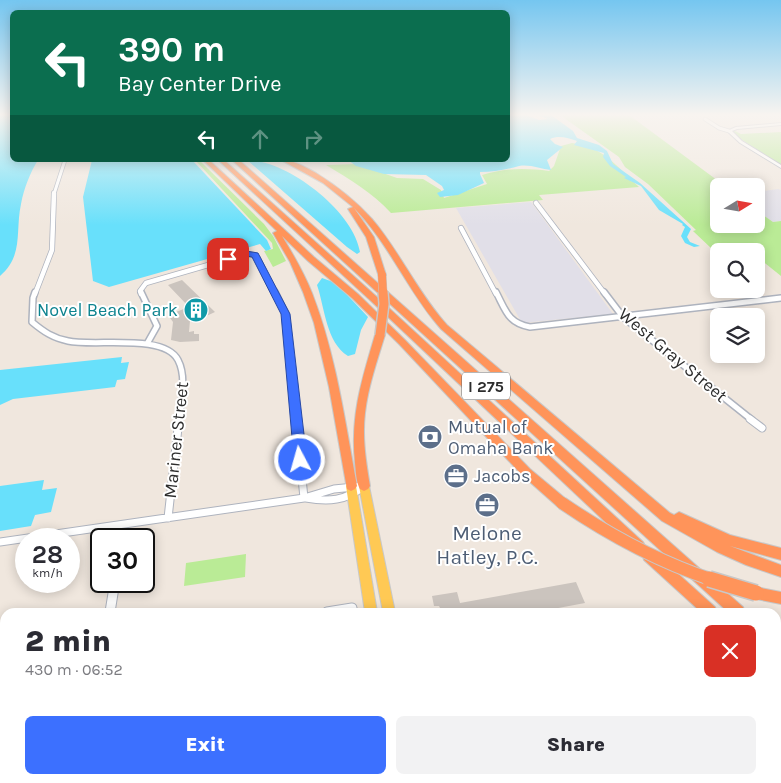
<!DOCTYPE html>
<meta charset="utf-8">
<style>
:root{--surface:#fff;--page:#f2f2f3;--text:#2b2b33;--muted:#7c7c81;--accent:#3c70ff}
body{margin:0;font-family:Karla,sans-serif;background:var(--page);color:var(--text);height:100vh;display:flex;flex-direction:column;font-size:19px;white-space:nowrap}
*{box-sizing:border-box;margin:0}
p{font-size:16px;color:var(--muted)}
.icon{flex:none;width:28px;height:28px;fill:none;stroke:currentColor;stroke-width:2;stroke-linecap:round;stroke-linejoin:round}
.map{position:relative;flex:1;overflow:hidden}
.details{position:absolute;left:0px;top:608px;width:781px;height:176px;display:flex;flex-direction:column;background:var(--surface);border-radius:15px 15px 0 0;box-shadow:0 2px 12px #0003}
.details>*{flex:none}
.hud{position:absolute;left:10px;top:10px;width:500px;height:152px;border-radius:8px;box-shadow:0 2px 12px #0003;background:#0b6e4f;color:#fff;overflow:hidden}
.needle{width:32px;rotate:79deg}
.fabs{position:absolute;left:710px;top:178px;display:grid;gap:10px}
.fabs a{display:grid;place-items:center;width:55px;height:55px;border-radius:8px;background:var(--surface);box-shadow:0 2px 12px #0003;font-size:25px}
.speed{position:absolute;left:15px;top:528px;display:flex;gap:10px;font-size:25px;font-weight:700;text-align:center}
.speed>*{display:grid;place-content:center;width:65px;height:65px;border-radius:50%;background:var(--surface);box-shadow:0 2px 12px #0003;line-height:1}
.speed small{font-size:12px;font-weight:400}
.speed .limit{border:2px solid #111;border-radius:8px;background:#fff;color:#111}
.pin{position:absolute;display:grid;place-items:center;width:42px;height:42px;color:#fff;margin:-21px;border-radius:10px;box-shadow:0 2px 8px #0006}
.me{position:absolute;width:55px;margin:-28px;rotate:354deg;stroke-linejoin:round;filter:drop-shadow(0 0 4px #0008)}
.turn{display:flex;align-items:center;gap:18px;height:105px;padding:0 25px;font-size:22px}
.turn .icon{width:65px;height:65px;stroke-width:2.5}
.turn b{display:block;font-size:35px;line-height:42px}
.lanes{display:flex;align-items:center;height:48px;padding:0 25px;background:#0003;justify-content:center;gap:25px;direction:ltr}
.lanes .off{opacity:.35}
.round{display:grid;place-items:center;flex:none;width:52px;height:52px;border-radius:8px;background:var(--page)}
.headline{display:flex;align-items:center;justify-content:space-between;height:85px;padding:0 25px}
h1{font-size:30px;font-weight:800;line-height:38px}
.action{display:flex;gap:10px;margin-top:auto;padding:10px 25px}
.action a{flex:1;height:58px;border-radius:8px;background:var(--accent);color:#fff;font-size:20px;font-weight:800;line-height:58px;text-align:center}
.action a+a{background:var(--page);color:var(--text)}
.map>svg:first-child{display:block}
</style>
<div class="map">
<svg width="781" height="783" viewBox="0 0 781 783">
<rect width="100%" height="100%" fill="#f0e7de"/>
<path fill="#e1dfe8" d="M778 189 781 190V221L773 222 756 210V192Z
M531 202 613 314 522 323 456 208Z"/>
<path fill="#baeb96" d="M560 115H629L725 186H719V224H756V210L773 222 781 221V276L756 256V251H751L744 246 712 249 693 231 696 230 648 184 625 167 619 157Z
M731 129 741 134 781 132V165L728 131Z
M572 143C604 147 616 166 639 187L539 195 543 200 391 213C373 193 349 179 326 165L357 164 397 178 423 179 441 190 444 198 487 184 482 175C505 168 525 168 549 171L554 166 561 146Z
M195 160H199L264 224 273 236 286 261 273 267 264 251 273 249 272 243Z
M246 554 245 577 184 586 186 563Z"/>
<path fill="#68e0fb" d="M0 115H12V160H38C30 173 24 188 21 204 15 232 24 255 0 276Z
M508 115H526L539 120 548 119 537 115H551L573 131 577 138 599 145 607 151 613 164 640 183 691 229 687 237 690 242 700 246 694 247 685 243 681 236 685 227 682 225 683 224 659 210 641 186 624 178 626 177 610 166 603 157 604 153 574 145 577 141C568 138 559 135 550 139L555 144 563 147 547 160 551 170C541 169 530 164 519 166 508 169 494 172 480 172V174L484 183 458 195 440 197 437 193 444 190 442 186 426 175 384 174 356 166 348 160H508Z
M92 160H192L267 240 271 249 266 251 260 244 109 287 93 281 83 197Z
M247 160C287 160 354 211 360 252L357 254 347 247Z
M322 278 336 283 368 317 361 330 355 354 348 356C326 342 325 309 317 285Z
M122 357 121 363 129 362 125 379 117 380 115 387 13 399 0 405V370Z
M44 480 42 490 57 488 51 512 35 515 31 526 0 531V486Z
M776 728 781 731V783H673L672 779H776Z"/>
<path fill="#cbc4be" d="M182 280 215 312 200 319 191 309 189 332 194 331V334H199V341L180 342 171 340 173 322 168 315 189 307 168 285Z
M576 582 585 603 537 612H446V610H441L439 606H434L432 596 457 592 460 603Z"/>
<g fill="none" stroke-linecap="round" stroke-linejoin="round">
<defs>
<path id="street-far4" d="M705 119 719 128 729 131
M54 194 65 160"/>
<path id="street-far3" d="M536 203 605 294
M461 228 496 294
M35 294 52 250 54 193
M141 294 140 291 146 283 246 254 255 255 258 258 276 294"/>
<path id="street-far2" d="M35 292 33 298 32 322C44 332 53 338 68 341 94 347 164 333 178 360 187 377 181 401 179 420
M141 292 157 326 148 342
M275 292 286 314 296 420
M496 292C506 311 508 323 530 327L781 298
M604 292 623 317 752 420"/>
<path id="street-far1" d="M296 419 304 498
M750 419 762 428
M306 498C328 502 346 501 364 486
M168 518 179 419
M121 539 123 525
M0 542 304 498 334 489 364 486"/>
<path id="street" d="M110 612 115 581
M327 612 352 608
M86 779V783
M277 779 278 783
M148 783 168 779"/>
<path id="secondary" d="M781 123V125L737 129 732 131 742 141 781 165V168L740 143 727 131 736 127Z"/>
<path id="primary" d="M351 482 355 483 356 486 377 612H365L346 486 347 483Z
M364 482 368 483 369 486 395 612H383L359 486 360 483Z
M392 779H406L407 783H393Z
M414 779H428L429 783H415Z"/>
<path id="highway" d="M203 160H209L314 257 358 294 405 340 530 469 566 499 568 503 566 507 562 508 558 507 522 475 399 344 352 298 308 261 282 236C293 254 304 273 312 293 336 355 345 421 357 486L355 489 351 491 347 489 329 387 314 323 303 292 290 262 273 233 277 231Z
M218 160H224L377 297 643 542 645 546 643 550 639 552 635 550 371 301Z
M232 160H239L743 607 745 612H728Z
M281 160C294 160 305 167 316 173 337 186 356 201 372 219 400 252 418 293 447 325L670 513 674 515 679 512 730 535 781 548V560L730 546 781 565V577L746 565 717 552 662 521 441 329C408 292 389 243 354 208L374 237 386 275 382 277H379L366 237 348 209 353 207 323 183Z
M380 332 385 335C377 361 368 387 365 413 362 438 366 462 370 486L368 489 364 491 360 489C356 482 356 471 355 463 350 416 362 379 375 335Z
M649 550 654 552 715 607 717 612H701L644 560 643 556 644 552Z
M756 587 781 592V604L751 598 749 593 751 588Z
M776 640 781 642V658L776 656Z
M776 668 781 670V687L776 685Z
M776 686 781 688V704L776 702Z
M629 779H645L646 783H630Z"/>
</defs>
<use href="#street-far4" stroke="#aeb3be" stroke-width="4.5"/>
<use href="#street-far3" stroke="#aeb3be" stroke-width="6"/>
<use href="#street-far2" stroke="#aeb3be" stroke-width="8"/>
<use href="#street-far1" stroke="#aeb3be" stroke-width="9"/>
<use href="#street" stroke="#aeb3be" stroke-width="11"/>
<use href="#secondary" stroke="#aeb3be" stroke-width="2"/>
<use href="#primary" stroke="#c8c8c8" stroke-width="2"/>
<use href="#highway" stroke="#c8c8c8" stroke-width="2"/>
<use href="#street-far4" stroke="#fff" stroke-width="3"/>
<use href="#street-far3" stroke="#fff" stroke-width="4.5"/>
<use href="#street-far2" stroke="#fff" stroke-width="5"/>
<use href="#street-far1" stroke="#fff" stroke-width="7"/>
<use href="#street" stroke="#fff" stroke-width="9"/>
<use href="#secondary" fill="#fff" fill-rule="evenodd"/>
<use href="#primary" fill="#ffc954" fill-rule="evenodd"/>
<use href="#highway" fill="#ff945a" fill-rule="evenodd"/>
<defs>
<path id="highway-bridge-far3" d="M382 275 383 294"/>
<path id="highway-bridge-far2" d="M380 335 384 304 383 292"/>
<path id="highway-bridge-far1" d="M562 503C609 535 659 562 713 580"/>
<path id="highway-bridge" d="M709 579 756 593"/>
</defs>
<use href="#highway-bridge-far3" stroke="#c8c8c8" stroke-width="9" stroke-linecap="butt"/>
<use href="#highway-bridge-far2" stroke="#c8c8c8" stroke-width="12" stroke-linecap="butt"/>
<use href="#highway-bridge-far1" stroke="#c8c8c8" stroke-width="14" stroke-linecap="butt"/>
<use href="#highway-bridge" stroke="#c8c8c8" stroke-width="18" stroke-linecap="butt"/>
<use href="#highway-bridge-far3" stroke="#ff945a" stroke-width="8"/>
<use href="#highway-bridge-far2" stroke="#ff945a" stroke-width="9"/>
<use href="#highway-bridge-far1" stroke="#ff945a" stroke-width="12"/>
<use href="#highway-bridge" stroke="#ff945a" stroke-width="15"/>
</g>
<linearGradient id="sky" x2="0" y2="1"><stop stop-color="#75c6f0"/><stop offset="0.51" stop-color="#f8f4f0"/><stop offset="1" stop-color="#f8f4f0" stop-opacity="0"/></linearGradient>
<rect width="781" height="225" fill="url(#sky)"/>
<path fill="#3c70ff" stroke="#2749a6" d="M246 251 258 253 290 314 307 460 305 463H296L294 460 281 314 252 257 246 256 228 261 223 259Z"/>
<defs>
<symbol id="building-disc" viewBox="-11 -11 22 22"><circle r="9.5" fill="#0f9aa8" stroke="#fff"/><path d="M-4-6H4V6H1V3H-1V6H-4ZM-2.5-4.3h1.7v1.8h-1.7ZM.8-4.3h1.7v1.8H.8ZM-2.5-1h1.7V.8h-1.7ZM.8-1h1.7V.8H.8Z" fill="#fff"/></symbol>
<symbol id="bank-disc" viewBox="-11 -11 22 22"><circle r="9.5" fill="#5c6f8a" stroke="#fff"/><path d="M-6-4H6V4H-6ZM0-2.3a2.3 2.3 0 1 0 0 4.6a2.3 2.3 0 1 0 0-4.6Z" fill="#fff"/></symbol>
<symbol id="office-disc" viewBox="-11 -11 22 22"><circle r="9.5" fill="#5c6f8a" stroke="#fff"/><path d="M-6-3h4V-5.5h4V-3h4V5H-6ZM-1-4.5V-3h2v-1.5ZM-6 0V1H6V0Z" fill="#fff"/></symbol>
</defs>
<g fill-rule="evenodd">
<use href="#building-disc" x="182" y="296" width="28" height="28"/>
<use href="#bank-disc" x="416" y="423" width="28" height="28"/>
<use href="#office-disc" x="442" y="462" width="28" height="28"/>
<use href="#office-disc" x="473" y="491" width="28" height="28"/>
</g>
<g text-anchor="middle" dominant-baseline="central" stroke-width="4" stroke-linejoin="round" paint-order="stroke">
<rect fill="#fff" stroke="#6c6c6c" stroke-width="1" x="462" y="372.5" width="48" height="27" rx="4"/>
<g font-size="16" font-weight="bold" fill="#2d2d2d">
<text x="486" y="386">I 275</text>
</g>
<g font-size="18" fill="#0d838f" stroke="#fff" text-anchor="end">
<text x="178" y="310">Novel Beach Park</text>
</g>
<g font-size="18" fill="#2d2d2d" stroke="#fff">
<text transform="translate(673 355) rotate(40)">West Gray Street</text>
<text transform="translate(176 440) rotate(-84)">Mariner Street</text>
</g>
<g font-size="18" fill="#4e5e75" stroke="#fff" text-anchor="start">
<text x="448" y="427">Mutual of<tspan x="448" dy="21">Omaha Bank</tspan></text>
<text x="474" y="476">Jacobs</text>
</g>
<g font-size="21" fill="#4e5e75" stroke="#fff">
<text x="487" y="533">Melone<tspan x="487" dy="24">Hatley, P.C.</tspan></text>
</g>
</g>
</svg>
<div class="fabs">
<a><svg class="needle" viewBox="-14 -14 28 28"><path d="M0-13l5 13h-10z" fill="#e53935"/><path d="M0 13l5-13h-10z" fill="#7c7c81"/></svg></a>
<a><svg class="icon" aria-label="search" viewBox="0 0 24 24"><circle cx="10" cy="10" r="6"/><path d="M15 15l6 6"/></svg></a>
<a><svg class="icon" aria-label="layers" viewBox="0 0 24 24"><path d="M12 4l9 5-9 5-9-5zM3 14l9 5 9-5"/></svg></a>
</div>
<div class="speed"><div>28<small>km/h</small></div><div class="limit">30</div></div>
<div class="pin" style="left:228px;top:259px;background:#d93025"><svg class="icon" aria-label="arrive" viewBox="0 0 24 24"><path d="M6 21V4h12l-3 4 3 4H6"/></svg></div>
<svg class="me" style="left:300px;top:460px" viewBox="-20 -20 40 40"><circle r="17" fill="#3c70ff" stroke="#fff" stroke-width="3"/><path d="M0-11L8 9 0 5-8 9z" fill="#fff"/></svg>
<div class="hud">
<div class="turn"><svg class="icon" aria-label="left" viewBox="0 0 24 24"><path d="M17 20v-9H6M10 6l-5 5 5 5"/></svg><div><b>390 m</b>Bay Center Drive</div></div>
<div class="lanes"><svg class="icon" aria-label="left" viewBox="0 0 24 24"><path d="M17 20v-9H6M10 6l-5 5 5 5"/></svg><svg class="icon off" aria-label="ahead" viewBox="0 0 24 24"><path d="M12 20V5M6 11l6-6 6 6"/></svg><svg class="icon off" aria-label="right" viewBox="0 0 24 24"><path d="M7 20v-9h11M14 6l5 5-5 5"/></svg></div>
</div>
<section class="details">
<div class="headline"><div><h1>2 min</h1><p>430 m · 06:52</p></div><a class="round" style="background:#d93025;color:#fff"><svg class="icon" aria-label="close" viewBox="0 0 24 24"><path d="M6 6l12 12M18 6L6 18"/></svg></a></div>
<div class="action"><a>Exit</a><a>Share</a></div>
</section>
</div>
